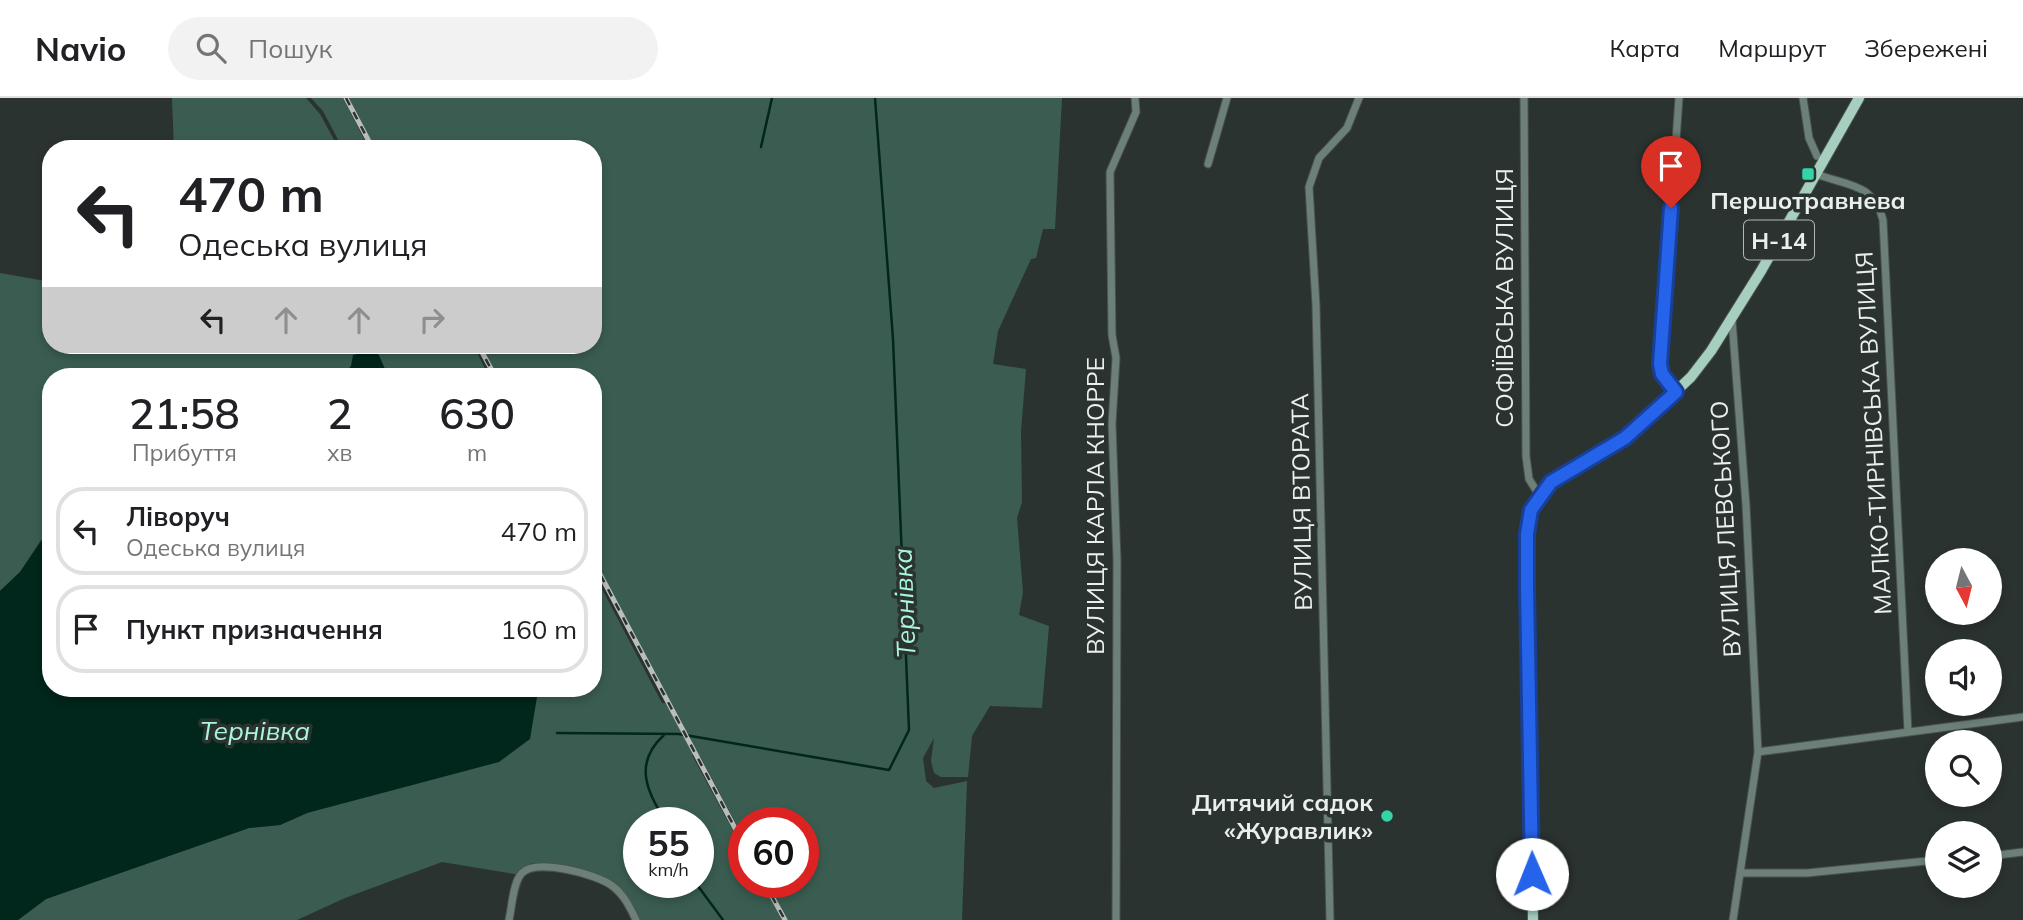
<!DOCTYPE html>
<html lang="uk">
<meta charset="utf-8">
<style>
:root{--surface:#fff;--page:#f2f2f2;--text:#202124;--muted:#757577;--line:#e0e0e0}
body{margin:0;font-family:Mulish,sans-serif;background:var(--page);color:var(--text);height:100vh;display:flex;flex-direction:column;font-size:26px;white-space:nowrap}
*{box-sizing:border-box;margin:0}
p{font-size:23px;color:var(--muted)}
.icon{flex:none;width:38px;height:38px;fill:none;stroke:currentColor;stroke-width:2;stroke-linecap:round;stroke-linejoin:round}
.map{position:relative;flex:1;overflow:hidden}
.drawer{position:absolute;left:42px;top:270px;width:560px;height:329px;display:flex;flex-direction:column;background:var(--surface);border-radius:28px;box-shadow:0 4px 10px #0003}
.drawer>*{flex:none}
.top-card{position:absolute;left:42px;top:42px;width:560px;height:214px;border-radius:28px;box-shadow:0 4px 10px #0003;background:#fff;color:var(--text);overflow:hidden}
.needle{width:46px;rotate:173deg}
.buttons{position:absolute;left:1925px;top:450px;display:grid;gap:14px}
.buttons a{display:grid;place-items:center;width:77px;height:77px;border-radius:50%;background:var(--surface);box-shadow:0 4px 10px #0003;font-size:35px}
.speed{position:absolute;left:623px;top:709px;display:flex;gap:14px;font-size:35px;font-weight:700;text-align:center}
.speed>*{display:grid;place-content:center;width:91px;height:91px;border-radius:50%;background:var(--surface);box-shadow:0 4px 10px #0003;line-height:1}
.speed small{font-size:18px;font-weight:400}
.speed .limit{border:10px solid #d22;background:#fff;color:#111}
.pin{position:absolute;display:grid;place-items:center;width:60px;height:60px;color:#fff;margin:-72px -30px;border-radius:50% 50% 50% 0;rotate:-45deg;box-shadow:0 0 7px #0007}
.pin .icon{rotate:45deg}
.me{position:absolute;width:77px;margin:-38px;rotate:359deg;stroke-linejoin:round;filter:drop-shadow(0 0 5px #0008)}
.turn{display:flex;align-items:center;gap:24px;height:147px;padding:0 21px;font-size:32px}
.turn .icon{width:91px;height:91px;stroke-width:2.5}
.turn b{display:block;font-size:49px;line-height:60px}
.lanes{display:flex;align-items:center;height:66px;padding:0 21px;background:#0003;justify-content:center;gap:35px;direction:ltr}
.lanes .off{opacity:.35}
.eta{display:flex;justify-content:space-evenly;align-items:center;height:119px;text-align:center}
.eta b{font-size:42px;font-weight:600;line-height:49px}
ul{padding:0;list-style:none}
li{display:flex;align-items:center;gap:21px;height:88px;margin:0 14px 10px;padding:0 7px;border:4px solid var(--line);border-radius:28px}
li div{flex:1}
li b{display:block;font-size:26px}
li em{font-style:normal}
header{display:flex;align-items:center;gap:42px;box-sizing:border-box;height:98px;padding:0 35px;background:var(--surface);border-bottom:2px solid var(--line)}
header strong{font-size:33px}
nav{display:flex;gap:38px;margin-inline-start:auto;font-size:24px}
.search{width:490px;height:63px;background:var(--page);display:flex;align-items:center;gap:18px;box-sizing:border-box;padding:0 24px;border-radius:38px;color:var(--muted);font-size:26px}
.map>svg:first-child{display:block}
</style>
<header>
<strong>Navio</strong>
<div class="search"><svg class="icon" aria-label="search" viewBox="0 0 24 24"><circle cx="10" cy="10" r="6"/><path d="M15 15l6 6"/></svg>Пошук</div>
<nav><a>Карта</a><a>Маршрут</a><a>Збережені</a></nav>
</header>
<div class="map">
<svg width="2023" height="822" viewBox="0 0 2023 822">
<rect width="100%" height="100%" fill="#2b3330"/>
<path fill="#3b5d51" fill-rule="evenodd" d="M172 0H306L320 16 339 51H174Z
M311 0H343L369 51H343L323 13Z
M349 0H1062L1055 131H1043L1036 160 1031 161 998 233 993 266 1026 271 1021 333 1022 404 1017 420 1023 494 1019 517 1049 528 1042 610 990 608 972 638 968 679H941L934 675 931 663 934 640 923 660 926 683 934 690 967 683 962 822H786L766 784H803V724H744V741L700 658 692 657 744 753V784H761L782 822H638L610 784 552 767 532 765 520 777 442 764 345 800 297 822H18L46 801 249 730 280 727 307 715 537 599 535 590H593V474L662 605 671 606 593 460V278H496L479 247H593V51H375ZM639 724H698V784H639Z
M0 175 51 184V247H360L361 256 343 278H51V444L41 442 20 474 0 493Z
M365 247H473L489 278H388L377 253Z"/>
<path fill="#01261b" d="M360 247 377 253 388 278H343L351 268 353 257 361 255Z
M42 442 51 444V590H535L537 599 530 641 499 664 307 715 280 727 249 730 46 801 18 822H0V493L20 474Z"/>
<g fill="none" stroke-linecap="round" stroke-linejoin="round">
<path stroke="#01261b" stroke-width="2.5" d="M761 49 772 0
M557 635 679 636 889 672 909 632 893 241 875 0
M664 637C632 666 648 695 666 724
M695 784 723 822"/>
<defs>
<path id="street" d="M1524 0 1526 358 1529 381 1539 397
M1803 0 1809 40 1817 58
M1208 66 1227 0
M1816 76C1848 88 1874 85 1883 122L1908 634
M1732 222 1746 407 1758 654 1733 822
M1677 294 1662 277 1660 266 1679 0
M1758 654 2023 619
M1990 758 2023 754
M1740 775H1807L1937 762
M509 822C512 809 513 784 522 775 537 760 595 776 611 787 623 795 630 809 636 822
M1116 822 1117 462 1112 326 1116 260 1112 237 1110 74 1136 14 1135 0
M1330 822 1316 207 1309 89 1319 60 1347 30 1359 0"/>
<path id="primary" d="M1533 822 1527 490 1531 412 1551 384 1635 332 1691 279 1711 253 1761 173 1859 0"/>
</defs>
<use href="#street" stroke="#4a514e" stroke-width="9"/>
<use href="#primary" stroke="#4a514e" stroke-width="12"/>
<use href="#street" stroke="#6c8078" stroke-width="7"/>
<use href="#primary" stroke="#a6cfbf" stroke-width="10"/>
<defs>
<path id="rail" d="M346 0 373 51
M478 247 495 278
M593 463 744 747
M764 784 785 822"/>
</defs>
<use href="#rail" stroke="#b9bebc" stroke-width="5"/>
<use href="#rail" stroke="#2b3330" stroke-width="2.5" stroke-dasharray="8" stroke-linecap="butt"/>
</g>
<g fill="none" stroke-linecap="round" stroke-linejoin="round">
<defs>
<path id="route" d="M1532 776 1527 490V436L1531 412 1551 384 1625 340 1676 294 1662 276 1660 266 1671 110"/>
</defs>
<use href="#route" stroke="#184099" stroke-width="18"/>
<use href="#route" stroke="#2563eb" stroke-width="12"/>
</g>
<g fill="#35d4a7" stroke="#2b3330" stroke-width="2.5">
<rect x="1801" y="69" width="14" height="14" rx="3.5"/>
<circle cx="1387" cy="718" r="7"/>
</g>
<g text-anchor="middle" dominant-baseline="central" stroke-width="7" stroke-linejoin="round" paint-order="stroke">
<rect fill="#2b3330" stroke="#b1b7b4" stroke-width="2" x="1744" y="122.5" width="70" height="39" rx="5"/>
<g font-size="23" font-weight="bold" fill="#eaefed">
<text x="1779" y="142">Н-14</text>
</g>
<g font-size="24" font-weight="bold" fill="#eaefed" stroke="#2b3330">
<text x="1808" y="102">Першотравнева</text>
<text x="1373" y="704" text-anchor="end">Дитячий садок<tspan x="1373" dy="28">«Журавлик»</tspan></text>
</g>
<g font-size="24" fill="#eaefed" stroke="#2b3330">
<text transform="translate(1504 200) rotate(-90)">СОФІЇВСЬКА ВУЛИЦЯ</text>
<text transform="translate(1873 335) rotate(-93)">МАЛКО-ТИРНІВСЬКА ВУЛИЦЯ</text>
<text transform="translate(1301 404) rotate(-91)">ВУЛИЦЯ ВТОРАТА</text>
<text transform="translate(1095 408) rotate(-90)">ВУЛИЦЯ КАРЛА КНОРРЕ</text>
<text transform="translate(1725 431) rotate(-93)">ВУЛИЦЯ ЛЕВСЬКОГО</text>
</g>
<g font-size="26" font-style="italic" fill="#a8f7da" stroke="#2b3330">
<text transform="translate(904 505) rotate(-92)">Тернівка</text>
<text x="255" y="632">Тернівка</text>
</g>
</g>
</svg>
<div class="buttons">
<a><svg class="needle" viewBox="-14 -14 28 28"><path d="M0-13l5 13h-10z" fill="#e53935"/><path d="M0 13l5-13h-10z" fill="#757577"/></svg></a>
<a><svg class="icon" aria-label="sound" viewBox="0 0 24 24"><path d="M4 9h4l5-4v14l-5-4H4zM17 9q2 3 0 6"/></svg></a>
<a><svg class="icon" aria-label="search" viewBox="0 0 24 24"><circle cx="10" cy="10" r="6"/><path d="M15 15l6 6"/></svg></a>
<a><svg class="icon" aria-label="layers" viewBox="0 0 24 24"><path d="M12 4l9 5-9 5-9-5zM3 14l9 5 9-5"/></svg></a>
</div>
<div class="speed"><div>55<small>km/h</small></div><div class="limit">60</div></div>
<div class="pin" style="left:1671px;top:110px;background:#d93025"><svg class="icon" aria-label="arrive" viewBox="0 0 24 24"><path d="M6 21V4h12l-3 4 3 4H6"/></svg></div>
<svg class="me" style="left:1532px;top:776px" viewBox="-20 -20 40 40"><circle r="19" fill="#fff"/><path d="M0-13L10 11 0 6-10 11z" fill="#2563eb"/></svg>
<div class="top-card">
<div class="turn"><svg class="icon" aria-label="left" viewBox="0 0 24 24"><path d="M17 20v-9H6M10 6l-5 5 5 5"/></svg><div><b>470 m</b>Одеська вулиця</div></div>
<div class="lanes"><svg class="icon" aria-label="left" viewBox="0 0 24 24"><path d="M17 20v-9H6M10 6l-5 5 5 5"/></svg><svg class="icon off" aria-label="ahead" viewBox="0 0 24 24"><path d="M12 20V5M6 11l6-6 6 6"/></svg><svg class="icon off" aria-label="ahead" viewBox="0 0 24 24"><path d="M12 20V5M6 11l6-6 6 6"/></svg><svg class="icon off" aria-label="right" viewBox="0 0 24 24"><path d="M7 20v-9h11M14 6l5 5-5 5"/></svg></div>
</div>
<section class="drawer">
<div class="eta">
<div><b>21:58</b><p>Прибуття</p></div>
<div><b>2</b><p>хв</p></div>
<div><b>630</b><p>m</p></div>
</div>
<ul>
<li><svg class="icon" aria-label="left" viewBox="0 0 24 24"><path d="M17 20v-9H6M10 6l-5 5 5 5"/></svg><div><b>Ліворуч</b><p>Одеська вулиця</p></div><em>470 m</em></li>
<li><svg class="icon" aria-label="arrive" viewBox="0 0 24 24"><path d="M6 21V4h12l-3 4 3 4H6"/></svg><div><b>Пункт призначення</b></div><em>160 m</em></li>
</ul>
</section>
</div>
